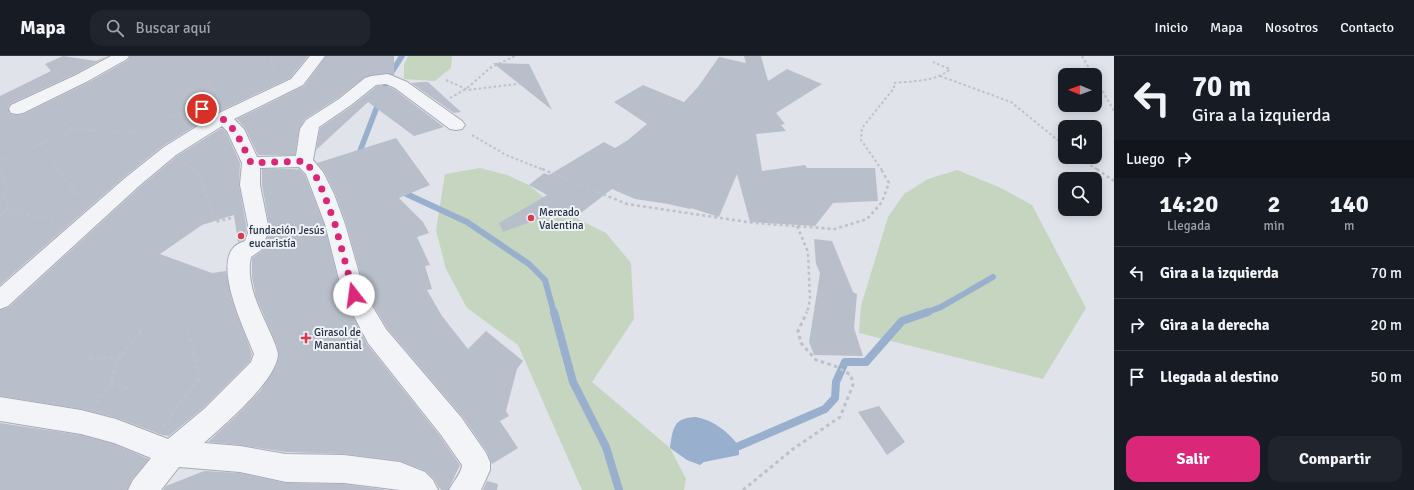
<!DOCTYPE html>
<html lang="es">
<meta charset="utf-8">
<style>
:root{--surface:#171b24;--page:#20242c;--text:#f1f3f6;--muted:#9ea1a6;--line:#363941;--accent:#db2777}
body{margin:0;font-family:Signika,sans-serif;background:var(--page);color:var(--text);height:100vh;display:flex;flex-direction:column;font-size:15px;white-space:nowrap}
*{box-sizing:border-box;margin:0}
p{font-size:13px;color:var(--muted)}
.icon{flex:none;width:22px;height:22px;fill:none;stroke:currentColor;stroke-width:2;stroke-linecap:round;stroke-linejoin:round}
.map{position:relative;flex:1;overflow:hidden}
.details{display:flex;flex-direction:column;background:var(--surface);width:300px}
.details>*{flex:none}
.banner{background:#171b24;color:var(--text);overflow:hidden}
.needle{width:26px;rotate:271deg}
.fabs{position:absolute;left:1058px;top:12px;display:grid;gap:8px}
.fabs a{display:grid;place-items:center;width:44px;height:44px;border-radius:8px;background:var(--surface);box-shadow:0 2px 10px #0003;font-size:20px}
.pin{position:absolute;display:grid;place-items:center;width:34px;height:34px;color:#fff;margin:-17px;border:2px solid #fff;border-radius:50%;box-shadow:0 1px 4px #0007}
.me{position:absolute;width:44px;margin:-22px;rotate:345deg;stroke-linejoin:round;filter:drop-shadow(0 0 3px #0008)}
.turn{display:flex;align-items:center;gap:14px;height:84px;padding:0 12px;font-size:18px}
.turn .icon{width:52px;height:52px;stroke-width:2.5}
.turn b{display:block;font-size:28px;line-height:34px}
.then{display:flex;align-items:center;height:38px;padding:0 12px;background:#0003;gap:8px;font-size:15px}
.eta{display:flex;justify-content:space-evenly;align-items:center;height:68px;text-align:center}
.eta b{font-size:24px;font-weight:700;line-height:28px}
.button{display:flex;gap:8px;margin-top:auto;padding:8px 12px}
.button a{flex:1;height:46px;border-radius:12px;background:var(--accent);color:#fff;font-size:16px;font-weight:700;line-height:46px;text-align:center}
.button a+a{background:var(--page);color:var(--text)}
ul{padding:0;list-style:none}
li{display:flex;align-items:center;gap:12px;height:52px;padding:0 12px;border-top:1px solid var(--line)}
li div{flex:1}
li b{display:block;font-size:15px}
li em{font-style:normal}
header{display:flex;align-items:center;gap:24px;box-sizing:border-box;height:56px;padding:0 20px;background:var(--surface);border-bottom:1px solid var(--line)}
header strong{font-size:19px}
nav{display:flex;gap:22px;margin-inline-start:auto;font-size:14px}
.search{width:280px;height:36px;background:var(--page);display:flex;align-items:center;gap:10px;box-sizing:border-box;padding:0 14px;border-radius:12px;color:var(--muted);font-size:15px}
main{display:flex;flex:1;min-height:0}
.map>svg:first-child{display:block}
</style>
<header>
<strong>Mapa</strong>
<div class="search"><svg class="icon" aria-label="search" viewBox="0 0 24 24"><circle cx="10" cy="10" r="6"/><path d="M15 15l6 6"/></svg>Buscar aquí</div>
<nav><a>Inicio</a><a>Mapa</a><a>Nosotros</a><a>Contacto</a></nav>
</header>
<main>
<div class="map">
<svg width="1114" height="434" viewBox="0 0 1114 434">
<rect width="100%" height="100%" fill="#e0e3ea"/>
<path fill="#c5d5c0" d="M408 0H452L451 12 435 25 404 23V9Z
M480 112 507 119 529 129 542 140 568 158 606 177 631 207 634 263 592 326 670 392 686 423 684 434H582L518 289 467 252 446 213 436 174 445 118Z
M957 114 999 131 1032 149 1086 252 1043 323 859 277 861 250 888 161 904 138 928 123Z"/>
<path fill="#98afcd" d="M696 361C715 365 727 375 739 390V399L704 406 700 409 687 404 670 392C673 372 673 362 696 361Z"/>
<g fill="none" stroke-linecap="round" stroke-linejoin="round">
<path stroke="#98afcd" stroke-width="5.5" d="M364 101 360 95 388 22 402 0"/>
<path stroke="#98afcd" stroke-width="6" d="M400 135 467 166 529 208 545 224 554 257
M925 257 941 251 993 221"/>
<path stroke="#98afcd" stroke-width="8" d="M554 256 573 326 606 391 619 434
M739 390 825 353 835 342 836 326 845 306H866L902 265 928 256"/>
</g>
<path fill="#b9bfca" d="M63 0 96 5 108 0 75 18 10 48 8 52 10 58 17 59 24 58 89 26 128 4 130 0H308L290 22 216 57 163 90 124 121 0 229V40L51 15 45 8Z
M326 0H394V19L388 17 365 21 338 42 305 63 299 73 295 99H258L245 72 237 63 304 30Z
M744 0H761L768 25 787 13 822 28 776 57 785 68 781 69 786 75 756 78 762 115 805 109 807 112H875L878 145 833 147 815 170 750 166 737 118 719 161 691 152 690 153 668 148 635 143 612 133 577 160 566 153 503 176 499 167 547 139 529 129 544 117 549 119 604 86 615 92 628 84 647 68 614 46 643 29 684 46 698 31 719 1 746 7Z
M493 7 529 8 552 54Z
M422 26H428L461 56 454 57 411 27Z
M377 30H386L394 33 444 71 414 80 368 46 316 94 320 72 352 50Z
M222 72 226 76 240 107 239 129 247 174 244 184 238 186 234 159 202 169 160 198 212 217 226 215 232 244 252 298 250 305 203 352 169 380 162 379 117 362 81 353 0 340V254L9 251 140 131 177 100Z
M396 82 430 129 399 142 423 166 429 177 417 181 430 209 425 210 432 233 427 234 442 260 468 293 486 275 523 305 517 313 506 355 509 360 500 365 518 392 492 408 487 396 462 360 387 272 366 237 346 167 335 137 324 115 317 107Z
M262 113H296L295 114 299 113 305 119 324 168 342 239 367 288 440 380 460 409 448 434H442L439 432 434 423 426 415 400 405 344 398 286 396 240 389 208 386 237 359 260 335 276 310 279 299 277 290 256 241 252 221V202L262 195 270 174 262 129Z
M814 183 832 185 853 236 857 238 854 272 863 300 814 299 809 286 820 217 816 208Z
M879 350 905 386 887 399 858 356Z
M0 367 81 379 114 388 149 403 132 423 127 434H0Z
M204 415 240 417 286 427 344 428 388 434H163L166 430Z
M487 425 498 428 497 434H483Z"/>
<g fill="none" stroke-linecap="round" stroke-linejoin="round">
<defs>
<path id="minor" d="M111 0H129L127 3 88 25 23 57 17 58 11 57 9 53 11 49 76 19Z
M310 0H325L303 29 234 63 244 73 257 101 296 100 300 73 306 64 339 43 365 22 371 20 388 18 407 26 462 65 465 69 462 73 456 74 450 73 395 32 386 28 376 29 351 49 319 71 313 104 323 116 334 138 345 168 365 238 386 273 461 361 486 397 490 406V414L481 434H449C453 426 462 416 462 409L441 379 368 287 343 239 325 168 306 118 299 111 260 112V129L269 174 261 194 251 201C247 218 253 238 260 254 263 262 279 293 278 299 276 325 224 369 204 387L240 390 286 398 344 399 400 406 425 416 433 424 438 434H400L344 427 286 426 240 416 179 411 161 434H128L133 424 151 402 114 387 81 378 0 365V341L81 354 116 363 168 383 204 353 251 306 254 298C245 275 214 212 234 191 237 188 242 186 245 185L249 174 240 129 242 107 227 75 222 70 176 99 139 130 8 250 0 253V231L125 122 164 91 217 58 291 23Z"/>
</defs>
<use href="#minor" stroke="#a5aab5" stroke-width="2"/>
<path stroke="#bec1c9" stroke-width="2" stroke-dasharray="2.5 2.5" stroke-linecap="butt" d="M271 0 273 19
M1082 0 1093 19
M940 20 1011 46 1065 90
M1095 22 1114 55
M446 24 468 34 533 26
M450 42 466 33 490 12 515 0
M206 51 207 34 212 17
M49 57 73 73
M472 79 506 99 544 114
M40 88 51 101 58 114
M1078 101 1098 114
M0 105 74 73 138 77 168 61 201 53
M185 108 194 114
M882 114 861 84 862 72 894 32V27C911 25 936 26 950 13L933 6"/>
<path stroke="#bec1c9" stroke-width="2.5" stroke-dasharray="3 3" stroke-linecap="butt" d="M58 113C62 122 70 126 73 135L86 142
M193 113 199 118 215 166 235 161
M542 113 627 148 754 167 835 173 867 163 882 146 889 127 881 113
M1097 113 1114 125
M0 115 5 124 7 133 2 141 9 149 7 154
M0 161 7 154 58 165
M797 170 808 196 810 243 807 257"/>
<path stroke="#bec1c9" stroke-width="3" stroke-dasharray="3.5 3.5" stroke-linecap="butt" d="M89 302 120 301
M111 327 130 333
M96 347 111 327 112 320 120 301 142 274
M163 370 200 321 188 274
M743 434 793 393 840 361 853 329 851 319 835 310 816 304 801 287 798 275 807 256"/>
<use href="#minor" fill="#f3f4f8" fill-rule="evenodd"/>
</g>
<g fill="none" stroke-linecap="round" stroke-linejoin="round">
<path stroke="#db2777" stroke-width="7" stroke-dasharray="0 12.6" d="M202 53 206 52C211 58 218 59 224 64 238 75 243 91 251 107L304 105 314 116 324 138 335 168 354 239"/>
</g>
<g fill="#d93b4d" stroke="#eff2f7" stroke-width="1.5">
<circle cx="531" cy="162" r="4"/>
<circle cx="241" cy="180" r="4"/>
<path d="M304 276h4v4h4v4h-4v4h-4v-4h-4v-4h4z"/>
</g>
<g text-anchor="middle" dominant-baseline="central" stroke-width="4" stroke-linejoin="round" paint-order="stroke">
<g font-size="11" fill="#273043" stroke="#eff2f7" text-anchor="start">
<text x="539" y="156">Mercado<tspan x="539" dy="13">Valentina</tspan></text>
<text x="249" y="174">fundación Jesús<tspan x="249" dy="13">eucaristía</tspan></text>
<text x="314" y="276">Girasol de<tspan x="314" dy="13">Manantial</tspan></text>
</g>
</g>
</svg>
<div class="fabs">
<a><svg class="needle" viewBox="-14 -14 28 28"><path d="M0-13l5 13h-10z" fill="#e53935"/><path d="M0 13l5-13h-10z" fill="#9ea1a6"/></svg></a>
<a><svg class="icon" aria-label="sound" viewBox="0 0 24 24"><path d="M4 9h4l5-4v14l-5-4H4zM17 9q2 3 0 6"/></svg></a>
<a><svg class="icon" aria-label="search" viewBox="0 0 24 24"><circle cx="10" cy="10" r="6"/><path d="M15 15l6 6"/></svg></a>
</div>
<div class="pin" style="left:202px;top:53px;background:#d93025"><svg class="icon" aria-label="arrive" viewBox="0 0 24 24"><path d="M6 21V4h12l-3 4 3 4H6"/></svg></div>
<svg class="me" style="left:354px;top:239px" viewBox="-20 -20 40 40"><circle r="19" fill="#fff"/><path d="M0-13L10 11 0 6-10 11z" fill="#db2777"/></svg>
</div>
<section class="details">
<div class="banner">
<div class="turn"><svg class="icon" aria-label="left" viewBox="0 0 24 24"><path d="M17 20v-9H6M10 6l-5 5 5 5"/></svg><div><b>70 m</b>Gira a la izquierda</div></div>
<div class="then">Luego<svg class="icon" aria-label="right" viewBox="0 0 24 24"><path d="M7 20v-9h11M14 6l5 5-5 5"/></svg></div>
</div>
<div class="eta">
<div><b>14:20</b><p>Llegada</p></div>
<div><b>2</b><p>min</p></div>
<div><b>140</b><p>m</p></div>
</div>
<ul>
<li><svg class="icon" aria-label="left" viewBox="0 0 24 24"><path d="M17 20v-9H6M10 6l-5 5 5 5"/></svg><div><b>Gira a la izquierda</b></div><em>70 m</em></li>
<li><svg class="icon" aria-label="right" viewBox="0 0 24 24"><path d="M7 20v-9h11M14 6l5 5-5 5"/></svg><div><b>Gira a la derecha</b></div><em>20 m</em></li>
<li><svg class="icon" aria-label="arrive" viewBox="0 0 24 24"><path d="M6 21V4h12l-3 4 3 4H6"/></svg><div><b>Llegada al destino</b></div><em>50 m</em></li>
</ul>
<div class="button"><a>Salir</a><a>Compartir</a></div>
</section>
</main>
